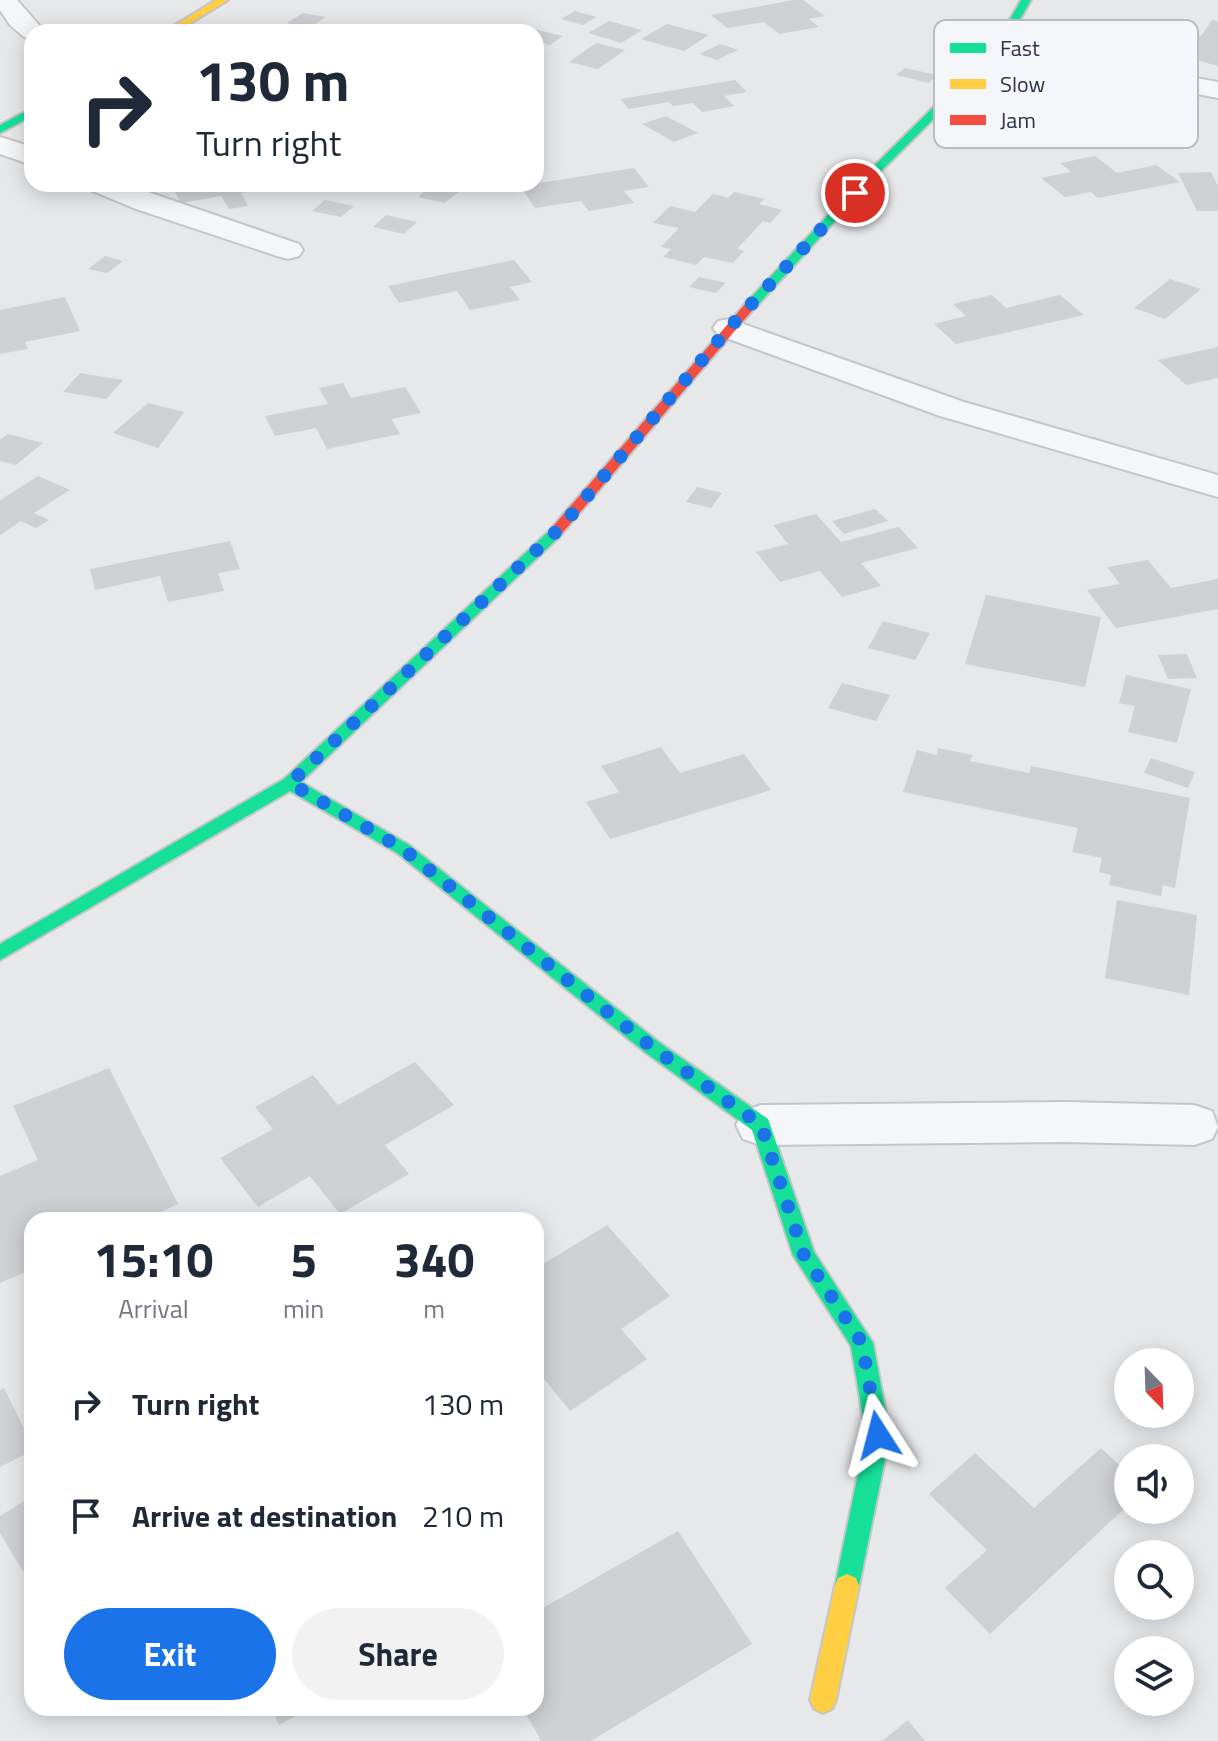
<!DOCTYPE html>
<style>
:root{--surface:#fff;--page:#f2f2f3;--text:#1f2937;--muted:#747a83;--accent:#1a73e8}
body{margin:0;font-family:"Titillium Web",sans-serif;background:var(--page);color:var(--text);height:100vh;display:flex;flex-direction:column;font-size:30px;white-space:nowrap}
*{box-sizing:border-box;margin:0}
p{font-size:26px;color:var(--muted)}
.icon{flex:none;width:44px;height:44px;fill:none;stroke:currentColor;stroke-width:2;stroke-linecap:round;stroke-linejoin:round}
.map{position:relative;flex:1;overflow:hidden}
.drawer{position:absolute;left:24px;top:1212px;width:520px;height:504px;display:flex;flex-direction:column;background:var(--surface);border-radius:24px;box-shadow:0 4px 20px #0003}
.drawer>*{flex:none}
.guide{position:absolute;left:24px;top:24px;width:520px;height:168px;border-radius:24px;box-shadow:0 4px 20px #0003;background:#fff;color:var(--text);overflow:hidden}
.needle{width:52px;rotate:157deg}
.fabs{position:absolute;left:1114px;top:1348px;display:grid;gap:16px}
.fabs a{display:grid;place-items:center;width:80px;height:80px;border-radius:50%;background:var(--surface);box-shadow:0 4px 20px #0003;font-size:40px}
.pin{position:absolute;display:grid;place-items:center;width:68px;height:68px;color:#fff;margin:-34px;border:4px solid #fff;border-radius:50%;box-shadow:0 2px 8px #0007}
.me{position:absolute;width:88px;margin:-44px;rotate:351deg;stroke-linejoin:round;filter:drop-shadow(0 0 6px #0008)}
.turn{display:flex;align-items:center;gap:28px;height:168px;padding:0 40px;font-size:36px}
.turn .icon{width:104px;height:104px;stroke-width:2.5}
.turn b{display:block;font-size:56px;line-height:68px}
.eta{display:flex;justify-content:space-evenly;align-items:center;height:136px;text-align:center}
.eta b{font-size:48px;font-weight:700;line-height:56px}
.primary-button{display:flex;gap:16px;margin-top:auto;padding:16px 40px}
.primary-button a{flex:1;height:92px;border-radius:48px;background:var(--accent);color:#fff;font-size:32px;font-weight:700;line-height:92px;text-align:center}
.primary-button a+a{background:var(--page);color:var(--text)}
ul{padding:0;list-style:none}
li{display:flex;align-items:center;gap:24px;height:112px;padding:0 40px}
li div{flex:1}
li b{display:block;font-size:30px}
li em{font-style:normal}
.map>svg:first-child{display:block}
</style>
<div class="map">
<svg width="1218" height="1741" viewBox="0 0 1218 1741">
<rect width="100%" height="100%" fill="#e6e8ea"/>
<path fill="#ced0d3" d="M794 0H803L825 16 809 19 819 27 779 34 764 22 727 28 711 15Z
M575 11 597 17 583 25 561 19Z
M303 13 326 17 309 28 287 23Z
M1212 20 1218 21V66L1185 57 1192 49 1175 46 1184 33 1201 36Z
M609 21 642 30 621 43 588 33Z
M667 24 709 35 684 51 641 39Z
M522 26 542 31 563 36 550 45 536 41V32H511Z
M596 43 625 50 598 69 569 62Z
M720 44 738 50 717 60 699 54Z
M905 68 937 75 929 83 896 75Z
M735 80 747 92 724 96 734 106 702 112 693 103 673 106 669 102 629 109 620 99Z
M666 116 698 133 674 142 642 124Z
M1095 156 1117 173 1156 165 1180 182 1098 198 1091 192 1065 197 1041 178 1071 172 1060 163Z
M634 168 649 187 624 191 634 203 589 211 581 201 535 208 520 186Z
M1211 172 1218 186V211H1197L1178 173Z
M190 184H281V186L241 193 248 206 229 209 221 196 181 203 172 187Z
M433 184H439L462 189 445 203 418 197Z
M734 192 765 199 759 204 782 210 770 223 763 221 737 249 744 251 733 263 704 257 696 265 663 257 671 249 661 247 679 228 653 223 670 206 695 212 713 194 728 198Z
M325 200 354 206 341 217 312 211Z
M386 215 417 222 404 234 373 227Z
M105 256 123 261 107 273 88 269Z
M514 260 532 282 510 287 520 300 470 310 457 291 399 303 388 286Z
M699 277 726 283 716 293 689 287Z
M1170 279 1201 289 1165 319 1134 308Z
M992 295 1006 308 1060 295 1084 315 956 344 934 324 966 316 953 304Z
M65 297 80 331 25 342 28 349 0 354V310Z
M1218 347V378L1186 385 1158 360Z
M80 373 123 380 106 399 63 392Z
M343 383 351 398 405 387 421 413 391 419 400 434 327 449 316 428 275 436 265 416 328 404 319 388Z
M148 403 184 412 158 448 113 433Z
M8 434 43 443 16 465 0 461V440Z
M38 476 70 490 34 513 49 520 36 528 21 521 0 535V500Z
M697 487 722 493 711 508 686 502Z
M875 509 888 521 844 534 832 521Z
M816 514 841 542 899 527 918 548 861 563 881 586 842 597 820 571 780 582 756 552 788 544 773 525Z
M230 541 240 569 218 573 224 591 168 602 160 576 95 590 90 569Z
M1148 560 1171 588 1218 579V609L1116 628 1087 590 1120 584 1107 567Z
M986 595 1101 617 1085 687 965 664Z
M883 621 930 633 915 660 868 648Z
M1187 654 1197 678 1168 679 1158 655Z
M1126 675 1191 689 1177 743 1128 732 1135 706 1119 703Z
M842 683 890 695 876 721 828 708Z
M661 747 680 773 744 754 771 790 610 839 586 802 619 792 601 766Z
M938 748 973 755 970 761 1029 773 1031 766 1190 798 1175 888 1163 885 1161 896 1109 885 1111 875 1099 872 1102 858 1072 852 1078 828 903 792 917 750 937 755Z
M1151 758 1195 772 1188 788 1144 773Z
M1117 900 1197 915 1189 995 1105 978Z
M415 1062 454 1105 385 1145 409 1174 340 1214 310 1176 258 1207 220 1158 273 1129 255 1107 313 1075 338 1105Z
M109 1068 178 1204 143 1220H32V1269L0 1283V1176L38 1160 13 1106Z
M607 1225 670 1296 621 1329 647 1359 570 1411 536 1369V1262L540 1266Z
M4 1388 32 1445V1451L0 1467V1391Z
M1101 1448 1128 1473V1505L990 1634 945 1588 987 1550 929 1494 975 1453 1034 1508Z
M32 1496V1575L27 1578 0 1533V1516Z
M678 1531 752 1644 591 1741H541L523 1708H536V1612Z
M271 1708H310L279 1725Z
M908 1720 925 1741H882Z"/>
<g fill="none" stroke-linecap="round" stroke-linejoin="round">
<defs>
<path id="street" d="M0 0H17L45 32H32V39L24 37 10 25 0 10Z
M998 41 1218 82V98L989 54 985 49 989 44Z
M0 137 32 147V165L0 154Z
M86 184H125L299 244 303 250 299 256 288 259 277 256 136 209 90 190Z
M729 319 964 402 1218 475V497L940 416 718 335 713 328 718 321Z
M1065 1102 1194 1105 1212 1111 1218 1127 1212 1139 1194 1145 1065 1142 761 1145 743 1139 736 1125 743 1111 761 1105Z"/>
<path id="fast" d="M1021 0H1031L1002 51 880 172 754 309H746V303L872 168 994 47Z
M32 108V116L0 133V125Z
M554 530 559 531V537L301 782 409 845 660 1043 768 1119 814 1252 873 1343 890 1435 859 1586 856 1594 847 1598 838 1594 835 1586 866 1435 851 1346 793 1255 752 1130 646 1053 397 853 290 791 0 960V944L284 779 549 531Z"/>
<path id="slow" d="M216 0H228L176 32H164Z
M847 1574 856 1578 859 1586 836 1700 832 1709 823 1713 814 1709 810 1700 835 1586 838 1578Z"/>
<path id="jam" d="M746 303 756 306 559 537H549V531Z"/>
</defs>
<use href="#street" stroke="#c4c6c8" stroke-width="4"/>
<use href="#fast" stroke="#c4c6c8" stroke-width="4"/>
<use href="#slow" stroke="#c4c6c8" stroke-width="4"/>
<use href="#jam" stroke="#c4c6c8" stroke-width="4"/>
<use href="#street" fill="#f5f6f7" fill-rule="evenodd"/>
<use href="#fast" fill="#16e098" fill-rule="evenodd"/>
<use href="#slow" fill="#ffcf43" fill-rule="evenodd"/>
<use href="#jam" fill="#f24e42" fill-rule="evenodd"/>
</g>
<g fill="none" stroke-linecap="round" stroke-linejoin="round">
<path stroke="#1a73e8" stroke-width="14" stroke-dasharray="0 25.2" d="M855 193 729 328 561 527 290 783 403 849 653 1048 761 1125 804 1255 862 1343 878 1435"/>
</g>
<rect x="934" y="20" width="264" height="128" rx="12" fill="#f4f6f9" stroke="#b8bcc3" stroke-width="2"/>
<rect x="950" y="43" width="36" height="10" fill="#16e098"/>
<rect x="950" y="79" width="36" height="10" fill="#ffcf43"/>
<rect x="950" y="115" width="36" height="10" fill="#f24e42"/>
<g font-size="22" fill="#2b3445">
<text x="1000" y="56">Fast</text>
<text x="1000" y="92">Slow</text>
<text x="1000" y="128">Jam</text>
</g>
</svg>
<div class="fabs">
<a><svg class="needle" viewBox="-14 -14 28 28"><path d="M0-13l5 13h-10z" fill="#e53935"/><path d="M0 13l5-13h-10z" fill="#747a83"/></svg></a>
<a><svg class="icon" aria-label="sound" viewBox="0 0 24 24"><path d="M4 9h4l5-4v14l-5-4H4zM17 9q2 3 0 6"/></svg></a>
<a><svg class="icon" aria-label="search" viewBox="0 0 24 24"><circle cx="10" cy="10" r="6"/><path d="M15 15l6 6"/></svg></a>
<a><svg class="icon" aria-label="layers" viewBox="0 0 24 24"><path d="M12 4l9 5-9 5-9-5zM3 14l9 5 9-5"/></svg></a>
</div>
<div class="pin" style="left:855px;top:193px;background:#d93025"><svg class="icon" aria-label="arrive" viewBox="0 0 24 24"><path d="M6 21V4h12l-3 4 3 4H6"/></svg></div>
<svg class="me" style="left:878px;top:1435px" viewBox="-20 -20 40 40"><path d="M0-17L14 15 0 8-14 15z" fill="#1a73e8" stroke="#fff" stroke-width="4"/></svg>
<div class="guide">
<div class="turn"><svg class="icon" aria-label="right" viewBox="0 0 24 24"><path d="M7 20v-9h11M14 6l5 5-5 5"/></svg><div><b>130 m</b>Turn right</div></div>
</div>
<section class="drawer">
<div class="eta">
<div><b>15:10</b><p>Arrival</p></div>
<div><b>5</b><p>min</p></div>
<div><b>340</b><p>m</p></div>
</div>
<ul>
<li><svg class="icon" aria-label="right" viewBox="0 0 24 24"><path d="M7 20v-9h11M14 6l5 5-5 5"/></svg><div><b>Turn right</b></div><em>130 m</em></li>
<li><svg class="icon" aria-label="arrive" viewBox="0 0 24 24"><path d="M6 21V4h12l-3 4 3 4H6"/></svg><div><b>Arrive at destination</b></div><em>210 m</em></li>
</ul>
<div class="primary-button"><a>Exit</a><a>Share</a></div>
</section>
</div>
